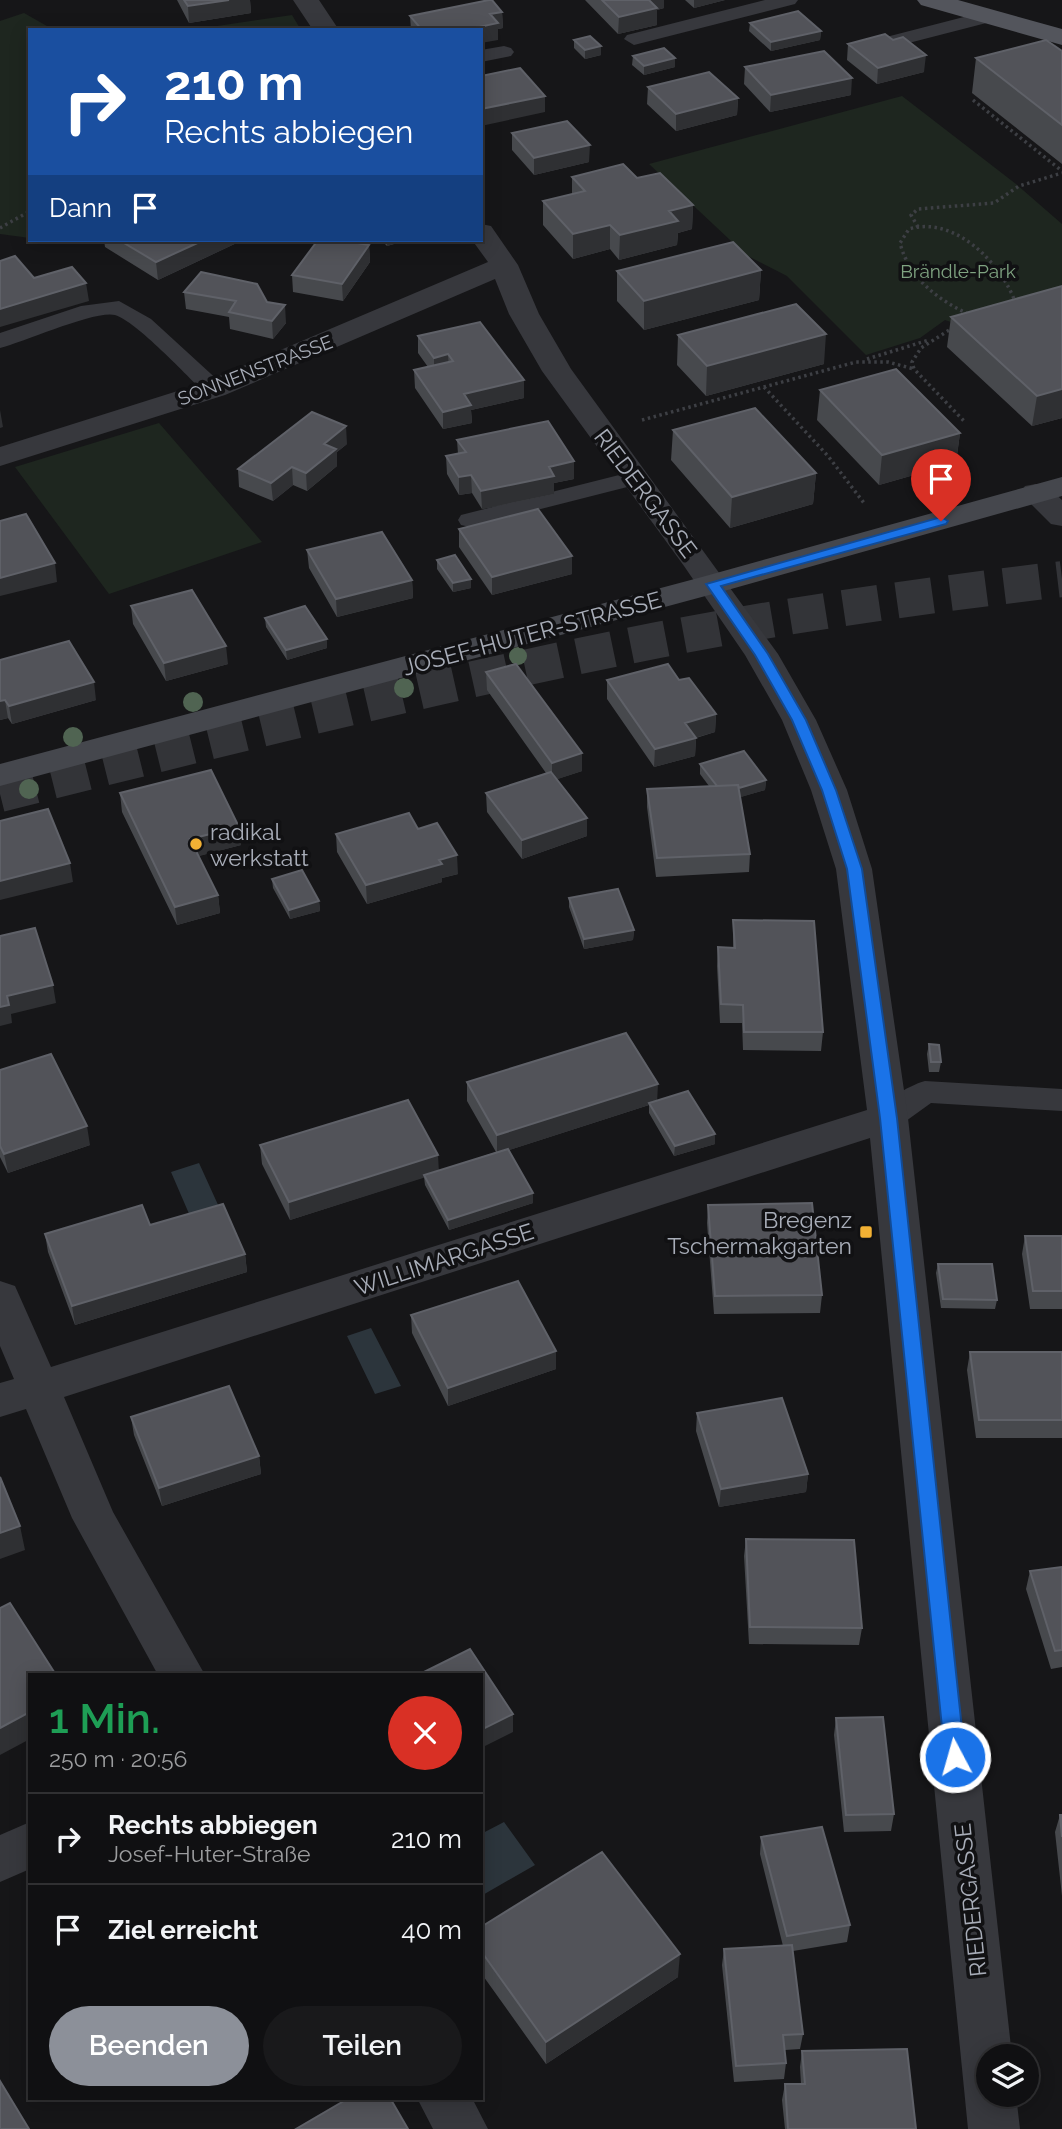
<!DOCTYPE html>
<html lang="de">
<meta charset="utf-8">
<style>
:root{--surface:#101012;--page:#19191b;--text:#f1f3f6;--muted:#9c9d9f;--line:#303032;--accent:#8c9099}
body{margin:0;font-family:Raleway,sans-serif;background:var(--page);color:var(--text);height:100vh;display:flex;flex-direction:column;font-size:26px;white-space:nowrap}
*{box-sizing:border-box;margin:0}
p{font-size:23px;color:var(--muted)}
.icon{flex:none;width:38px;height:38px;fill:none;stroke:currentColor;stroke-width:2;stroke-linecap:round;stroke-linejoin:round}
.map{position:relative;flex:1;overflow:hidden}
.sheet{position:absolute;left:28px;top:1673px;width:455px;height:427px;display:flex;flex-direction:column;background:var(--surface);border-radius:0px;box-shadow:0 4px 18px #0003,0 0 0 2px var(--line)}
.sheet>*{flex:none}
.banner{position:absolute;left:28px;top:28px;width:455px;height:214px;border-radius:0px;box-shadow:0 4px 18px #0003,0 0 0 2px var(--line);background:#1a4fa0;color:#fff;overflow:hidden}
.buttons{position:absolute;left:976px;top:2044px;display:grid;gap:14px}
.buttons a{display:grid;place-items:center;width:63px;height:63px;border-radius:50%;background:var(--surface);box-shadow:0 4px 18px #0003,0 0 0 2px var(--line);font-size:35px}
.pin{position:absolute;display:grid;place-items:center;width:60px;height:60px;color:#fff;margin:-72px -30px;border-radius:50% 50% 50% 0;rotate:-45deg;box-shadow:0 0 7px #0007}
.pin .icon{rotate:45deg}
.me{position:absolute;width:77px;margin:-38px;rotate:354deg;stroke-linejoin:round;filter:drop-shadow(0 0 5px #0008)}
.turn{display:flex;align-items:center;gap:24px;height:147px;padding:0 21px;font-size:32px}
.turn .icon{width:91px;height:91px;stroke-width:2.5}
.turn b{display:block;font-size:49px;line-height:60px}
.then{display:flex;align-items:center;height:66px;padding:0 21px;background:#0003;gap:14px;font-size:26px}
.round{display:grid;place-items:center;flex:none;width:74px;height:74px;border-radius:37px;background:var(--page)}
.overview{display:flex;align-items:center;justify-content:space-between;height:119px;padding:0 21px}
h1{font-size:42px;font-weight:600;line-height:52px;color:#1e9e55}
.primary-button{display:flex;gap:14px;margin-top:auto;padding:14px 21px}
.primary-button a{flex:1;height:80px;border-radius:42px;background:var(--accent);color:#fff;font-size:28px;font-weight:600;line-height:80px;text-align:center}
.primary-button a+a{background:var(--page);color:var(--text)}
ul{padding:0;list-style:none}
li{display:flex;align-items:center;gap:21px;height:91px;padding:0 21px;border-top:2px solid var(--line)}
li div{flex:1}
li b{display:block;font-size:26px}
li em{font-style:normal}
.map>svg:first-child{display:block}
</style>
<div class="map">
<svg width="1062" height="2129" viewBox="0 0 1062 2129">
<rect width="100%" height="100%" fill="#161618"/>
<path fill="#1e261f" d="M24 13 54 30H30V238L0 234V21Z
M292 15 301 30H190Z
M902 96 1016 184 1062 224V302L969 328 945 320 920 338 866 355 787 276 746 255 649 164Z
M159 423 262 542 109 594 15 467Z"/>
<path fill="#2c353c" d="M199 1163 219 1207 190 1216 171 1172Z
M371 1328 401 1386 375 1394 347 1336Z
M504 1822 535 1865 481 1896V1834Z"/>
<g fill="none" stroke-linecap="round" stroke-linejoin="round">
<path stroke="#333438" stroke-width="36" stroke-dasharray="36 18" stroke-linecap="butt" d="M0 794C218 739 437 684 658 640 792 614 927 595 1062 579"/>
<path stroke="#3d3f44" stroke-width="3.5" stroke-dasharray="2.5 3.5" stroke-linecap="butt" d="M973 100 1062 171
M918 227 911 215 918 209 994 203 1019 186 1062 173
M0 228 30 211
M968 314C937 299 909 278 900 243L909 229C955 215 1002 264 1016 304
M954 327 921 348 912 362 914 369 964 421
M867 359 929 340
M764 387 828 456 864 503
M642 420 856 362H888L914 369"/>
<path fill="#37383d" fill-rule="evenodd" d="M765 0H798L795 4 634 45 624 39 627 35Z
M991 10 1001 16 998 20 866 54 856 48 859 44Z
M504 46 511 48 514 52 511 56 481 62V50Z
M119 301 151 319 222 384 226 389 222 394H206C188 377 136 321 115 315 95 310 24 342 0 348V333L81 306Z
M635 471 643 473 647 478 643 483 470 527 461 525 458 520 461 515Z
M925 1081 1062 1089V1111L931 1103 899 1126 888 1129 877 1126 873 1118C882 1102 907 1086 925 1081Z"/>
<path fill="#37383d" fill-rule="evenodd" d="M293 0H319L339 30H313Z
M481 224 491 226 518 265 539 314 571 369 778 654 816 720 847 790 872 869 908 1118 1012 2056H989V2095H1016L1020 2129H968L870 1138 64 1397 113 1512 205 1675H158L72 1518 26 1409 0 1417V1383L14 1379 0 1346V1281L15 1286 51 1367 867 1110 836 869 811 790 782 720 745 655 684 566 542 371 509 314 495 279 225 395 0 466V447L203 383 488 262 472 240H481Z
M1036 484 1047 486 1062 500V526L1051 524 1020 493 1025 486Z
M30 1822V1869L0 1882V1835Z
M417 2098H472L488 2129H433Z"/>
<path fill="#45474d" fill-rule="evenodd" d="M1062 477V496L724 591 0 786V764L702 577Z"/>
<path fill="#53555c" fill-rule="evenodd" d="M917 0H958L1062 29V45L921 5Z"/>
</g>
<g fill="#506452">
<circle cx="518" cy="656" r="9"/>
<circle cx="404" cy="688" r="10"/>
<circle cx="193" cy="702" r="10"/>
<circle cx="73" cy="737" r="10"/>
<circle cx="29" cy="789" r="10"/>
</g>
<path fill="#47494d" d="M177 0H250L251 13 189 23Z
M585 0H664V8L657 10V25L618 34Z
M685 0H725L694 8Z
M502 12 503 28 498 29V40L481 30H411L410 16Z
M750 23 821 31 820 40 771 51 749 31Z
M574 40 601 55 585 59 574 48Z
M848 44 924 72 877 84 847 60Z
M1062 51V164L972 93 976 58Z
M633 56 675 67 644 75 632 65Z
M745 67 851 95 770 112 744 84Z
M648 87 738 98 737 115 676 131 647 104Z
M512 133 589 162 534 175 512 150Z
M572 177 637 178 693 205 692 229 678 233 677 245 619 260 610 249 573 259 543 225V201L572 194Z
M104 240H243L158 280 105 247Z
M381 240H408L387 246Z
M369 245 370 262 343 301 293 292 292 275Z
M761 270 759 300 644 330 617 301V271Z
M1062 286V418L1032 426 947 347 951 317Z
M184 292 267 302 286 323 273 339 230 329 229 317 186 309Z
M678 335 824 364 706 396 677 365Z
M418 336 524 398 471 410 472 423 443 429 415 388 414 370 428 367 418 353Z
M820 390 960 433 956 463 879 485 817 420Z
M673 430 816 473 813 504 730 528 671 460Z
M457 440 574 461V479L554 483V494L482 509 472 493 459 495 447 474 446 456 458 454Z
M347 444 337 452V466L307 491 293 485 273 501 239 487 238 469Z
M459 529 572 556V574L492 595 459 547Z
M307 550 412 580 413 598 337 617 309 568Z
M437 560 471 588 453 592 437 569Z
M131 606 228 664 166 681 133 624Z
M265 618 327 639V648L287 660 266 627Z
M0 660 96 700 12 724 8 718 0 720Z
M486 672 582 753V771L557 779 587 818V836L522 859 487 812 486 793 546 773 487 690Z
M607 680H679L716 714 715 732 696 738 695 756 654 767 607 699Z
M700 764 766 780 765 790 740 797 750 854 749 872 656 877 647 807V789L709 786 700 774Z
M120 793 241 845 198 856 218 895 220 913 177 925 122 812Z
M418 829 458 874 442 878V882L367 904 337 852 336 834Z
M272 879 319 901 320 911 290 919 273 888Z
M569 898 634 930 633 940 584 949 569 907Z
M733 920 823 1032 821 1051 743 1050 742 1023H720L717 966 718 947 733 948Z
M929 1044 941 1062 939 1072H929L927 1054Z
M0 1070 90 1145 8 1173 0 1157Z
M467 1082 657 1101 715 1134V1144L674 1156 649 1113V1105L509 1150 533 1203 449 1230 425 1185 424 1177 290 1220 262 1164 260 1145 438 1171 496 1152 467 1101Z
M708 1205 822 1295 820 1313 714 1314 707 1223Z
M150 1225 245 1254 247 1272 75 1325 48 1252 45 1234Z
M1025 1236H1062V1309H1030L1022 1254Z
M938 1264 997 1300 995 1309 941 1308 936 1273Z
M411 1315 556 1369 448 1406 412 1333Z
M970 1352H1062V1438H976L967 1370Z
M697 1413 808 1474 806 1492 719 1507 696 1431Z
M131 1417 259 1456 261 1474 162 1506 134 1435Z
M746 1539 862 1628 859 1645 749 1644 744 1556Z
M1062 1567V1667L1051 1669 1026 1589 1030 1571Z
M836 1718 894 1814 891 1831 844 1832 834 1735Z
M1060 1815H1062V1896L1055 1832Z
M761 1837 850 1925 847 1942 793 1951 803 2034 800 2049 785 2050 786 2063 784 2079 734 2082 722 1965 724 1949 783 1946 760 1854Z
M481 1927 678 1977 546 2064 481 1973Z
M802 2051 916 2129H785L782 2100 785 2084H801L800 2067Z"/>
<path fill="#2f3033" d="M229 0H250L251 13 189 23 188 6Z
M645 0H664V8L657 10V25L618 34 619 17Z
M694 0H725L694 8Z
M502 12 503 28 498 29V40L481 43V30H465L490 14Z
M821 31 820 40 771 51V42Z
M601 46V55L585 59V50Z
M926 55 924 72 877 84 878 68Z
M675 58V67L644 75V66Z
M852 78 851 95 770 112 771 95Z
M545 96V112L481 126V109Z
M738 98 737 115 676 131V114Z
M590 145 589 162 534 175V158Z
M693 205 692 229 678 233 677 245 619 260 620 235 669 211Z
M610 225V249L573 259V234Z
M204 240H243L158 280 156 262Z
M387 240H408L387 246Z
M369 245 370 262 343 301 342 284Z
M761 270 759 300 644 330V301Z
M86 283 89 301 0 327V309Z
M285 305 286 323 273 339 272 321Z
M826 334 824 364 706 396 707 366Z
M448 354 449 372 434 375V358Z
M524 380V398L471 410 472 423 443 429V412L464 394Z
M1062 389V418L1032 426 1037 396Z
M0 410 3 427 0 428Z
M346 426 347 444 337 452V466L307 491 306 473 324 444Z
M960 433 956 463 879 485 882 455Z
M574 461V479L554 483V494L482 509 481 491 549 467Z
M292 467 293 485 273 501 271 483Z
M816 473 813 504 730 528 732 497Z
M471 475 472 493 459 495V477Z
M572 556V574L492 595V577Z
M55 563 57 582 0 596V578Z
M471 579V588L453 592V583Z
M412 580 413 598 337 617 336 599Z
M327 639V648L287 660 286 650Z
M226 646 228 664 166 681 164 663Z
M94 682 96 700 12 724 9 706Z
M5 700 8 718 0 720V701Z
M716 714 715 732 684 741 685 723Z
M696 738 695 756 654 767 655 749Z
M582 753V771L552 781V763Z
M766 780 765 790 721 803 722 793Z
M587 818V836L522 859V840Z
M239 827 241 845 192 858 190 839Z
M457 855 458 874 442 878V882L367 904 366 885Z
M70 863 73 882 0 900V881Z
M218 895 220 913 177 925 175 907Z
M319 901 320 911 290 919 289 910Z
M634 930 633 940 584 949V939Z
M53 985 56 1003 11 1014 12 1023 0 1026V1007L7 996Z
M658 1084 657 1103H649V1105L497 1154V1135Z
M87 1126 90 1145 8 1173 4 1154Z
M715 1134V1144L674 1156 675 1146Z
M438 1155 439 1173 290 1220 289 1202Z
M533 1193V1203L449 1230 448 1220Z
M245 1254 247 1272 75 1325 72 1306Z
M556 1351V1369L448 1406V1388Z
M259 1456 261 1474 162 1506 159 1488Z
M808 1474 806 1492 719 1507 721 1489Z
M20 1526 25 1550 0 1559V1533Z
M30 1712V1739L0 1755V1728Z
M513 1714V1732L481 1748V1730Z
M680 1954 678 1977 546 2064V2042Z"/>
<path fill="#525359" stroke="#5f6168" stroke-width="2" d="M184 0H229L188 6Z
M489 0H492L502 12 490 14 498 23 465 30H422L410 16Z
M602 0H649L657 8 619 17Z
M798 11 821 31 771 42 750 23Z
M885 34 893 40 903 37 926 55 878 68 848 44Z
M590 36 601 46 585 50 574 40Z
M1046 40 1062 51V125L976 58Z
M664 48 675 58 644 66 633 56Z
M824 51 852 78 771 95 745 67Z
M520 68 545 96 481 109V76Z
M709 72 738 98 676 114 648 87Z
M567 121 590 145 534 158 512 133Z
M623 164 637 178 660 173 693 205 669 211 678 221 620 235 610 225 573 234 543 201 585 191 572 177Z
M119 240H204L156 262Z
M318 240H340L369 245 342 284 292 275Z
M733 242 761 270 644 301 617 271Z
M15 256 34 278 72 267 86 283 0 309V261Z
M201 272 257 284 267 302 285 305 272 321 229 312 236 301 184 292Z
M1062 286V389L1037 396 951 317Z
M796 304 826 334 707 366 678 335Z
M480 322 524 380 464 394 471 405 443 412 414 370 453 361 448 354 434 358 418 336Z
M896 369 960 433 882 455 820 390Z
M755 408 816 473 732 497 673 430Z
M312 412 346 426 324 444 336 449 306 473 292 467 271 483 238 469Z
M548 421 574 461 549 467 554 476 481 491 471 475 459 477 446 456 466 452 457 440Z
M538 509 572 556 492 577 459 529Z
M26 514 55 563 0 578V521Z
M382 532 412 580 336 599 307 550Z
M455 555 471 579 453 583 437 560Z
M192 590 226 646 164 663 131 606Z
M305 606 327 639 286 650 265 618Z
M69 641 94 682 9 706 5 700 0 701V660Z
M516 664 582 753 552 763 486 672Z
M668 664 679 680 689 678 716 714 685 723 696 738 655 749 607 680Z
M744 751 766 780 739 788 738 785 717 786 700 764Z
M211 770 239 827 190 839 218 895 175 907 120 793Z
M551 772 587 818 522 840 486 793Z
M738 785 750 854 657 858 647 789Z
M48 809 70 863 0 881V821Z
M409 813 418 829 437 823 457 855 439 860 442 864 366 885 336 834Z
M302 870 319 901 289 910 272 879Z
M618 889 634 930 584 939 569 898Z
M733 920 814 921 823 1032H744L743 1005 721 1004 718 947 735 948Z
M35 928 53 985 7 996 9 1005 0 1007V936Z
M626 1033 658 1084 497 1135 467 1082Z
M929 1044 939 1045 941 1062H931Z
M51 1054 87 1126 4 1154 0 1146V1070Z
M688 1091 715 1134 675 1146 649 1103Z
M408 1100 438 1155 289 1202 260 1145Z
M508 1149 533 1193 448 1220 424 1175Z
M812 1203 822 1295 715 1296 708 1205Z
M223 1204 245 1254 72 1306 45 1234 142 1205 150 1225Z
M1025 1236H1062V1291H1033Z
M938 1264H992L997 1300 943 1299Z
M518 1281 556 1351 448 1388 411 1315Z
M970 1352H1062V1420H979Z
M229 1386 259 1456 159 1488 131 1417Z
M782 1398 808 1474 721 1489 697 1413Z
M0 1477 20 1526 0 1533Z
M746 1539 854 1540 862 1628 750 1627Z
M1062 1567V1650L1055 1651 1030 1571Z
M10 1603 56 1675H30V1712L0 1728V1608Z
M470 1649 513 1714 481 1730V1675H418Z
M883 1717 894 1814 846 1815 836 1718Z
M1060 1815H1062V1837Z
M822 1827 850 1925 787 1936 761 1837Z
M602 1852 680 1954 546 2042 481 1951V1927Z
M792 1945 803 2034 783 2035 786 2063 736 2066 724 1949Z
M907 2049 916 2129H788L785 2084H805L802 2051Z
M0 2081 29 2129H0Z
M349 2098H390L408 2129H296Z"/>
<path fill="#1a73e8" stroke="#114b97" stroke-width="2" d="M941 517 948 521 946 524 721 586 768 654 806 720 836 790 862 869 897 1118 965 1757 962 1763 955 1765 948 1763 945 1757 880 1118 847 869 822 790 792 720 755 655 706 584Z"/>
<g fill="#f2b134" stroke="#111113" stroke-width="2.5">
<circle cx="196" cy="844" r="7"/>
<rect x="859" y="1225" width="14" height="14" rx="3.5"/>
</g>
<g text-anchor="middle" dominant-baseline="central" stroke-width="7" stroke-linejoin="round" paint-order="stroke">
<g font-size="19" fill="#7fa381" stroke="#111113">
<text x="958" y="271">Brändle-Park</text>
</g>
<g font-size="19" fill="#a8adb8" stroke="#111113">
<text transform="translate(255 370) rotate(-21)">SONNENSTRASSE</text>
</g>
<g font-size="23" fill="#a8adb8" stroke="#111113">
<text transform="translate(646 493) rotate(53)">RIEDERGASSE</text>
<text transform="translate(532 633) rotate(-15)">JOSEF-HUTER-STRASSE</text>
<text transform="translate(444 1259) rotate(-18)">WILLIMARGASSE</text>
<text transform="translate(970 1900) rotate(-96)">RIEDERGASSE</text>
</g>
<g font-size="23" fill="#a8adb8" stroke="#111113" text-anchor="start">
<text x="210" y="831">radikal<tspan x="210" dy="26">werkstatt</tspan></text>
<text x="852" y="1219" text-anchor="end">Bregenz<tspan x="852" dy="26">Tschermakgarten</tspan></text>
</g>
</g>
</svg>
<div class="buttons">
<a><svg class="icon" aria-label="layers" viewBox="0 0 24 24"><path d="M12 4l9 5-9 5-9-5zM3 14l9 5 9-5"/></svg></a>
</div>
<div class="pin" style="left:941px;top:521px;background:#d93025"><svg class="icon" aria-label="arrive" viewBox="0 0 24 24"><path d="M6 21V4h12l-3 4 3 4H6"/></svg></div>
<svg class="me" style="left:955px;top:1757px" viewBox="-20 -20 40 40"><circle r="17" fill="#1a73e8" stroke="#fff" stroke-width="3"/><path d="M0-11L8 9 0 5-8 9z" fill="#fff"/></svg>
<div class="banner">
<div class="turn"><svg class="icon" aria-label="right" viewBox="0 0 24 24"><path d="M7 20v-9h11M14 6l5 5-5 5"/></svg><div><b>210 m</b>Rechts abbiegen</div></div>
<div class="then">Dann<svg class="icon" aria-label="arrive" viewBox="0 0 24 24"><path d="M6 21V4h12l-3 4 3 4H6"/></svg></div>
</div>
<section class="sheet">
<div class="overview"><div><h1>1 Min.</h1><p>250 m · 20:56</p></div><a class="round" style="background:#d93025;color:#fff"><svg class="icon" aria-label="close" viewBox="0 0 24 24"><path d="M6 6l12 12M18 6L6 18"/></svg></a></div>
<ul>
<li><svg class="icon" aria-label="right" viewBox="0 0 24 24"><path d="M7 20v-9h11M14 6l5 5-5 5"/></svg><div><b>Rechts abbiegen</b><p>Josef-Huter-Straße</p></div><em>210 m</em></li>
<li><svg class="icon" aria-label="arrive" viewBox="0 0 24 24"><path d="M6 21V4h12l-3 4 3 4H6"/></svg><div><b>Ziel erreicht</b></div><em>40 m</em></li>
</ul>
<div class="primary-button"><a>Beenden</a><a>Teilen</a></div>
</section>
</div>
